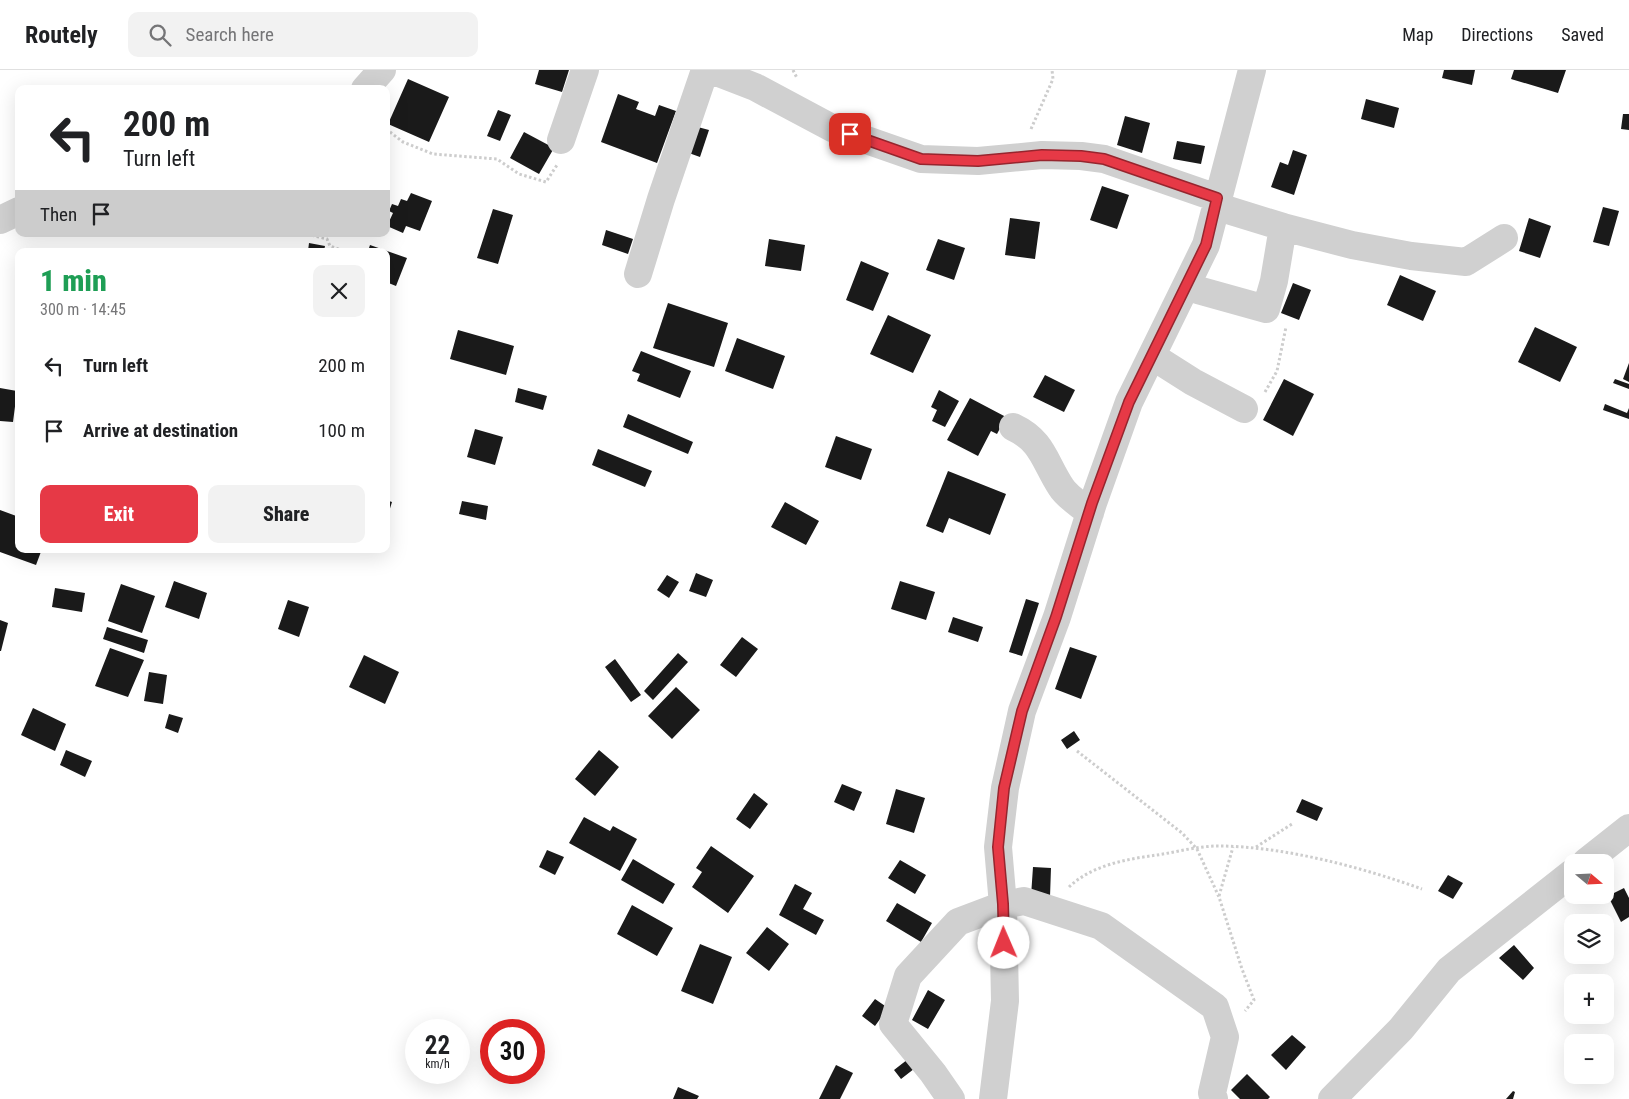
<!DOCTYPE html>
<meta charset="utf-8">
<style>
:root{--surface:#fff;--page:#f2f2f2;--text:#202124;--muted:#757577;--line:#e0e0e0;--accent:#e63946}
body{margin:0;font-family:"Roboto Condensed",sans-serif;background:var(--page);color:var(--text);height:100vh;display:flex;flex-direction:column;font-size:19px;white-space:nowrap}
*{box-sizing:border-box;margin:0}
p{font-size:16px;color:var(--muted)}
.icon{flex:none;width:28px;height:28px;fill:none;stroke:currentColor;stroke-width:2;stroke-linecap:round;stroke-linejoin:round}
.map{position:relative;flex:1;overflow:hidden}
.details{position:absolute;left:15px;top:178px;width:375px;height:305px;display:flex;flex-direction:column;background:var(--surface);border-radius:10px;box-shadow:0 5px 20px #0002}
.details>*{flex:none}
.hud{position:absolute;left:15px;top:15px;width:375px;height:152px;border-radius:10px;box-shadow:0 5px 20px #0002;background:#fff;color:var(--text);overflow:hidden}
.needle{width:32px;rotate:109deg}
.tools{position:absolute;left:1564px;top:784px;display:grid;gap:10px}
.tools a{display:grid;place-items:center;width:50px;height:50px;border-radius:10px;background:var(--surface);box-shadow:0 5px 20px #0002;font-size:25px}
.speed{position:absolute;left:405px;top:949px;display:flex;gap:10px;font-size:25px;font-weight:700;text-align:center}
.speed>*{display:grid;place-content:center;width:65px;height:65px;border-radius:50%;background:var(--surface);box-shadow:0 5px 20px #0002;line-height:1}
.speed small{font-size:12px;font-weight:400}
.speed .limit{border:8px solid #d22;background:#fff;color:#111}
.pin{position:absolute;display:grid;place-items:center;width:42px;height:42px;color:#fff;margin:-21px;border-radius:10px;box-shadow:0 2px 8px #0006}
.me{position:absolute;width:55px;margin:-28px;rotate:359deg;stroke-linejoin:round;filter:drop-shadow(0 0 4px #0008)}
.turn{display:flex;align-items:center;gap:18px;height:105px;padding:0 25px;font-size:22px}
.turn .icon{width:65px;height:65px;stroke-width:2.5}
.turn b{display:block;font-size:35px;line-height:42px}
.then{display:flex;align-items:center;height:48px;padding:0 25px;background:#0003;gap:10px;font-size:19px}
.round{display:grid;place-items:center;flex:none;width:52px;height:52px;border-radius:10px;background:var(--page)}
.head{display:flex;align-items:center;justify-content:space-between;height:85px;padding:0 25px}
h1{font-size:30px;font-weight:800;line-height:38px;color:#1e9e55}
.action{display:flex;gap:10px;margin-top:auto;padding:10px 25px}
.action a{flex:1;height:58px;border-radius:10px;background:var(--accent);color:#fff;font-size:20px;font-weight:800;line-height:58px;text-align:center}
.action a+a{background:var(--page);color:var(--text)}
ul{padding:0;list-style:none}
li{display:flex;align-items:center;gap:15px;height:65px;padding:0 25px}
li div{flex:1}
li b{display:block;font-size:19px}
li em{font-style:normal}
header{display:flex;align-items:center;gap:30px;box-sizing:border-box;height:70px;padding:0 25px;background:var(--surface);border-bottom:1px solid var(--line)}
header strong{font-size:24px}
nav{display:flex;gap:28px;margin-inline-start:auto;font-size:18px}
.search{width:350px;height:45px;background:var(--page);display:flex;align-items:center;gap:12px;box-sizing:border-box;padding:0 18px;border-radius:10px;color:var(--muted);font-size:19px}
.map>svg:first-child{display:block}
</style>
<header>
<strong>Routely</strong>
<div class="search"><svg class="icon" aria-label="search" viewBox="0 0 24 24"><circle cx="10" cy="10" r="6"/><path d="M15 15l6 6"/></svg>Search here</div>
<nav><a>Map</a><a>Directions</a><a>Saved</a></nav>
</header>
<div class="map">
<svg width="1629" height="1029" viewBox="0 0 1629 1029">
<rect width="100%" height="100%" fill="#fff"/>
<path fill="#1a1a1a" d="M539 0H569L562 22 535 14Z
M1444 0H1475L1472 15 1442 8Z
M1514 0H1566L1558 23 1511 9Z
M408 9 449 27 429 72 388 54Z
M618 24 639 32 636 39 655 46 659 35 676 41 657 93 601 72Z
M1366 29 1399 38 1394 58 1361 49Z
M498 40 511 45 500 71 487 66Z
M1623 44H1629V60L1621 59Z
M1125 46 1150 53 1142 83 1117 75Z
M694 56 709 60 700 87 686 82Z
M524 62 554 78 539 104 510 88Z
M1177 71 1205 76 1201 94 1173 89Z
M1293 80 1307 85 1294 125 1271 117 1280 92 1288 95Z
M1102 116 1129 125 1117 159 1090 150Z
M411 123 432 131 420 161 406 156 403 163 387 156 393 143 389 141 392 134 398 136 401 129 407 131Z
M1603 137 1619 141 1609 176 1593 172Z
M493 139 513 145 498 194 477 188Z
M1010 148 1040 152 1035 189 1005 185Z
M1529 148 1551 156 1540 188 1519 181Z
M606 160 633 169 628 184 602 175Z
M769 169 805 175 801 201 765 196Z
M938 169 965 178 954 210 926 200Z
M309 173 325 176 324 181H308Z
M370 175 407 188 396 216 386 212V181H368Z
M861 191 889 203 873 241 846 230Z
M1400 205 1436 221 1423 251 1387 235Z
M1293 213 1311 220 1299 250 1281 243Z
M668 233 728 253 714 297 653 278Z
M888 245 931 265 913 303 870 284Z
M1535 257 1577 277 1560 312 1518 292Z
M458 260 514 276 506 305 450 289Z
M737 268 785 286 773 319 725 301Z
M641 281 691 301 680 328 637 311 640 304 632 301Z
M1629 293V312L1623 309Z
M1045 305 1075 320 1064 342 1033 327Z
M1284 309 1314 324 1293 366 1263 350Z
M1615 309 1629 314V319L1613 313Z
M0 318 17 321 13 352 0 351Z
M518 318 547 326 543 340 515 332Z
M939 320 959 331 945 357 932 351 937 340 931 337Z
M970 328 1006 347 997 364 991 361 978 386 947 370Z
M1605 334 1627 343 1629 338V349L1603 340Z
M628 344 693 372 688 384 623 357Z
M475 359 503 367 495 395 467 387Z
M836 366 872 379 861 410 825 397Z
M598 379 652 401 645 417 592 395Z
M948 401 1006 424 990 465 949 448 943 463 926 456Z
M386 430 392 432 388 445 386 444Z
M462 431 488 436 486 450 459 444Z
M785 432 819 451 806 475 771 457Z
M0 440 19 447V479H42L36 495 0 482Z
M696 503 713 510 706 527 689 521Z
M667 505 679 512 669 528 657 520Z
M174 511 207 523 199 549 165 537Z
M900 511 935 522 926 550 891 539Z
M121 514 155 526 142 563 108 551Z
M55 518 85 523 82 542 52 537Z
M1026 529 1039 533 1022 586 1009 582Z
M288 530 309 537 299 567 278 559Z
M953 547 983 557 978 572 948 562Z
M0 550 8 553 1 581H0Z
M107 557 148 570 144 583 103 569Z
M742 567 758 579 736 607 720 595Z
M1070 577 1097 586 1081 629 1055 619Z
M110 578 144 590 128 627 95 616Z
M678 583 688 592 653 630 644 621Z
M364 585 399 602 385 634 349 617Z
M615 589 641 625 631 632 605 597Z
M149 602 167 605 163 634 144 631Z
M676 617 700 640 672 669 648 646Z
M33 638 66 654 55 681 21 665Z
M169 644 183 648 178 663 165 658Z
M1074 661 1080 670 1067 679 1061 670Z
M66 680 92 691 85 707 60 695Z
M599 680 619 697 595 726 575 709Z
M842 714 862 722 854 741 834 732Z
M896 719 925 728 914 763 886 754Z
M754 723 768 734 750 759 736 749Z
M1302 729 1323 738 1317 751 1296 742Z
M584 747 610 761 613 756 637 769 620 801 569 773Z
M711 776 754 806 728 843 692 817 702 802 696 798Z
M547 780 564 787 555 805 539 797Z
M633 789 675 814 663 834 621 810Z
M900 790 926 805 915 824 888 808Z
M1033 797 1051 798 1050 827 1031 826Z
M1448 805 1463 813 1453 829 1438 821Z
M795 814 812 823 803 839 824 850 816 865 779 845Z
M1624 818 1629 828V847L1621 852 1608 826Z
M897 833 932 853 921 872 886 851Z
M632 835 673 858 657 886 617 864Z
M767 857 789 874 769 901 746 883Z
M700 874 732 887 713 934 681 921Z
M1514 875 1534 898 1523 910 1499 888Z
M928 920 945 930 928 959 912 950Z
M875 929 888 938 875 956 862 946Z
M1292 965 1306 977 1286 1000 1271 985Z
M912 986 919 995 901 1009 894 1000Z
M836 995 853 1003 840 1029H819Z
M1247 1004 1270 1027 1268 1029H1240L1231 1020Z
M678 1017 699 1026 697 1029H673Z
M1513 1021 1515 1022 1513 1029H1506Z"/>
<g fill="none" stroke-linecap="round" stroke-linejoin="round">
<path stroke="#cdcdcd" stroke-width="3" stroke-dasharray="2.5 2.5" stroke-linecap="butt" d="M793 0 797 8
M386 59 403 72 433 84 497 89 519 104 546 112 557 95
M1031 59 1053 9 1052 0
M307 164 327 169 330 176 344 181
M1265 322 1277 301 1286 257
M1077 681 1182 763 1197 779 1219 827 1242 899 1254 930 1245 941
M1256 777 1292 754
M1069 817C1092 795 1127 789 1157 785 1177 782 1198 776 1218 776 1282 776 1361 797 1422 819
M1219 826 1233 777"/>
<path stroke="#d0d0d0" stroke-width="28" d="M711 0 755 17 832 58 921 89 978 91 1042 85 1081 86 1104 89 1217 128
M365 19 382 0
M561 70 585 0
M0 150 19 141
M1283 157 1352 175 1411 186 1466 192 1504 168
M638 204 661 129 705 0
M1187 217 1266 239 1274 211 1283 157 1215 136
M1152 286 1193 312 1244 339
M1013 357C1043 371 1044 391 1061 417 1067 427 1081 435 1090 443
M1586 792 1629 758
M951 1029 933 1003 893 954 908 906 958 852 1003 835 1024 831 1101 856 1215 937 1225 967 1212 1023 1214 1029
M993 1029 1005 931 1003 835 998 777 1005 718 1022 641 1057 547 1093 433 1129 332 1206 175 1252 0
M1332 1029 1401 959 1449 900 1572 803"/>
</g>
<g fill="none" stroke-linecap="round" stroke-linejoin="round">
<defs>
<path id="route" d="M850 64 921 89 978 91 1042 85 1081 86 1104 89 1217 128 1206 175 1129 332 1092 433 1056 547 1022 641 1004 718 998 777 1003 834 1004 873"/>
</defs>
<use href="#route" stroke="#96252e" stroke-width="12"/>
<use href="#route" stroke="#e63946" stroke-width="9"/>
</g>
</svg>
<div class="tools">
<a><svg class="needle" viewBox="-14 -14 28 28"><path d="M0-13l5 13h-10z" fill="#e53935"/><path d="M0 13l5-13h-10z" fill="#757577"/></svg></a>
<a><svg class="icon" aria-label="layers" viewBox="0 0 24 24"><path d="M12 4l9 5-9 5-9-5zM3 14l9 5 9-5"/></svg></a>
<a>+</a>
<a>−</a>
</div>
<div class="speed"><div>22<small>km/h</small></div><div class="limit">30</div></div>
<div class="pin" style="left:850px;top:64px;background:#d93025"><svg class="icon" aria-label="arrive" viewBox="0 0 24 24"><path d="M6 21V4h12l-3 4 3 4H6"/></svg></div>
<svg class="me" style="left:1004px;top:873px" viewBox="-20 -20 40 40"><circle r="19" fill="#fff"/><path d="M0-13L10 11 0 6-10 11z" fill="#e63946"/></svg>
<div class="hud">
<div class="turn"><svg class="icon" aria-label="left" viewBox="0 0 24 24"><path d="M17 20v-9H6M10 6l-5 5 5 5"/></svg><div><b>200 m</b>Turn left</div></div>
<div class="then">Then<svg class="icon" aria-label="arrive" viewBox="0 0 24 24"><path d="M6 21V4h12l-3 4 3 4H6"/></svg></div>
</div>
<section class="details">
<div class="head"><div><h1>1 min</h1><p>300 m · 14:45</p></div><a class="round"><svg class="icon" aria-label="close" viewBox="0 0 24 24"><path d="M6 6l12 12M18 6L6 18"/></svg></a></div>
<ul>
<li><svg class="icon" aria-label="left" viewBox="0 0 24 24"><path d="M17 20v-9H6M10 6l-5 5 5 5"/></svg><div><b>Turn left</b></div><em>200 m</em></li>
<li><svg class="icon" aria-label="arrive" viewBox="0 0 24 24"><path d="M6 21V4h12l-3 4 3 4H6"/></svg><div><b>Arrive at destination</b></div><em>100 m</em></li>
</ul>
<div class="action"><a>Exit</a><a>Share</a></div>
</section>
</div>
